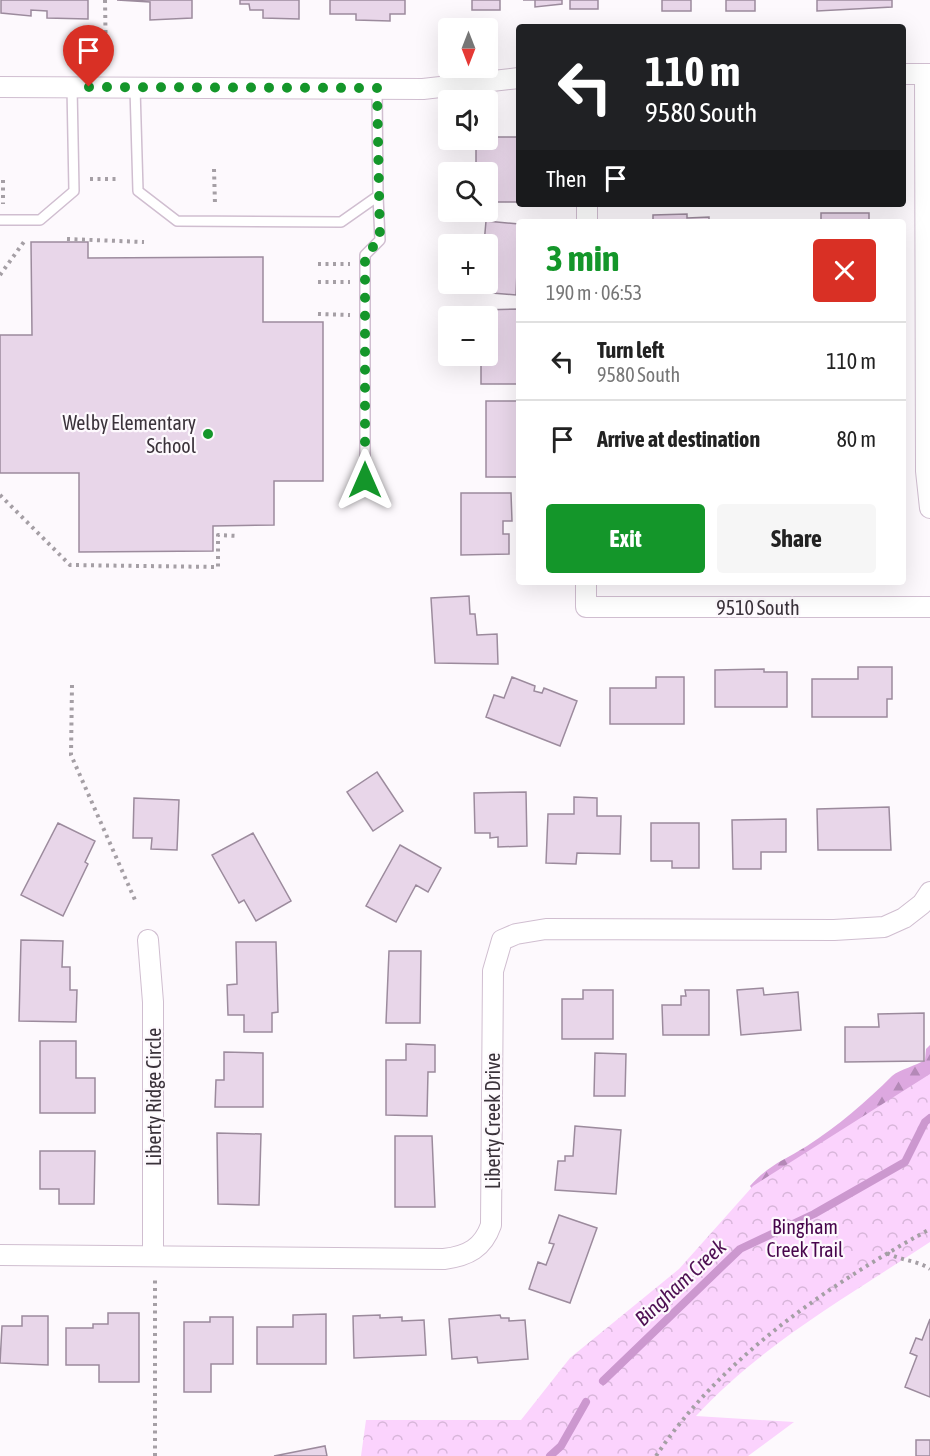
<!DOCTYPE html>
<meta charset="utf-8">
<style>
:root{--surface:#fff;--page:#f6f6f6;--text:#222;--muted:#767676;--line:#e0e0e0;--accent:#14962a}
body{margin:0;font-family:"Asap Condensed",sans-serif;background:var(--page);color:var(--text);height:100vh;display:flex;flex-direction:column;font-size:22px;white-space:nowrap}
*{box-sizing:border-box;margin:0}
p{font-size:20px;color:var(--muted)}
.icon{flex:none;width:33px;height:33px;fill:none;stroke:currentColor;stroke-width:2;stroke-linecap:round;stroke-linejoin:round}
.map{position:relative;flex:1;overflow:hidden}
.side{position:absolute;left:516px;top:219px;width:390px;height:366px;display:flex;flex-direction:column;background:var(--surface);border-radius:6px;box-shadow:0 6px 24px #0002}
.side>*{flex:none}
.top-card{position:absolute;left:516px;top:24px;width:390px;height:183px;border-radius:6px;box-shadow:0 6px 24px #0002;background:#202124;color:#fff;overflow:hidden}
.needle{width:39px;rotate:180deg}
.tools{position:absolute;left:438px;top:18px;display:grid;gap:12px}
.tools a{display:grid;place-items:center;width:60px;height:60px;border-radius:6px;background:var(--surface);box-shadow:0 6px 24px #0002;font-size:30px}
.pin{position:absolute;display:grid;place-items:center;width:51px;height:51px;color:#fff;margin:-62px -26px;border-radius:50% 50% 50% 0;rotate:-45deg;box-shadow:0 0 6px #0007}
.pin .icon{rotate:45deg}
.me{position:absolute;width:66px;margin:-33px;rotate:0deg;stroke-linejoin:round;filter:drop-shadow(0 0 4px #0008)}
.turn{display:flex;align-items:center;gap:21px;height:126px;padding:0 30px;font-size:27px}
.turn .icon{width:78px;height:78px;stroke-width:2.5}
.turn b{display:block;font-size:42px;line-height:51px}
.then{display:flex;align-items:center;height:57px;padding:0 30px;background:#0003;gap:12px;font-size:22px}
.round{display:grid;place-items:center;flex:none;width:63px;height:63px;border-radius:6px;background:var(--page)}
.headline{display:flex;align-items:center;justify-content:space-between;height:102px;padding:0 30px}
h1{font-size:36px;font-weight:700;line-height:45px;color:var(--accent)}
.button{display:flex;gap:12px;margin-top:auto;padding:12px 30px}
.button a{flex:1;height:69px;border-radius:6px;background:var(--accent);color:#fff;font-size:24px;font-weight:700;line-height:69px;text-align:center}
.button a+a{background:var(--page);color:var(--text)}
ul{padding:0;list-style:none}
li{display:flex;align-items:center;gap:18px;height:78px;padding:0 30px;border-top:2px solid var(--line)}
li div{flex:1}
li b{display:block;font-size:22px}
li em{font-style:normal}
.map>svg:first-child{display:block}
</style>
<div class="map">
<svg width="930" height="1456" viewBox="0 0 930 1456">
<defs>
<pattern id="forest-firs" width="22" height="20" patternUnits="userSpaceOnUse" patternTransform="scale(1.5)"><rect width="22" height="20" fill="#dda8e0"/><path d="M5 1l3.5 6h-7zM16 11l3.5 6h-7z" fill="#b489b7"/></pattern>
<pattern id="park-crowns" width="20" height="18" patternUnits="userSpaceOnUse" patternTransform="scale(1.5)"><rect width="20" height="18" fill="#fbd3fd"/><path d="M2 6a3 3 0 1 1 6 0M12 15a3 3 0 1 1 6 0" fill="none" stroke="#d8b6da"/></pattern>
</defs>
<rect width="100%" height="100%" fill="#fdf9fd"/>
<path fill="url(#forest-firs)" d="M930 1045V1102L764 1206 750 1186C770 1164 783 1161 807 1146 838 1126 866 1102 892 1076 900 1069 916 1066 925 1060L926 1049Z"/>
<path fill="url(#park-crowns)" d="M930 1074V1242C850 1295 762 1344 696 1416L794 1422 748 1456H361L366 1420H521L570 1358 679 1269 753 1186Z"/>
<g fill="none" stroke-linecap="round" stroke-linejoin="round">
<path stroke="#cc98cf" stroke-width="8" d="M603 1381 740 1249 814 1214 905 1162 925 1122 930 1118
M550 1456 561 1446 586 1402"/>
</g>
<path fill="#e8d6e9" stroke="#9c8b9d" stroke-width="1.5" d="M1 0H88V19L47 18V11L31 10V16L1 13Z
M117 0H192V18L150 20V2Z
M240 0H299V19L263 18V10H250L249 4H240Z
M330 0H405V14H390V21L356 20V14H330Z
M472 0H500V10H472Z
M523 0H562V4L535 7V0Z
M570 0H598V9H570Z
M662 0H691V11H662Z
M726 0H755V11H726Z
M817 0H892V7L817 11Z
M488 137H519V202H488V172H476V140H488Z
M821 213H869V222H821Z
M687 214V218L709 217V222H653V215Z
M486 221 519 224 516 295 480 292V284H488V244H484Z
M31 242H88V258L263 257V322H323V481H274V525L213 526V551L79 552V473H0V335H32Z
M519 309V384H481V356H488V316H481V310Z
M486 401H519V477H486Z
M461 493H511L512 521H503V534H509V554L461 555Z
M469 596 470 614H475L477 635 497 634 498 664 435 663 431 598Z
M858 667H892V699H887V717H812V679H858Z
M764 669V672H787V707H715V670Z
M512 677 535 686 534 691 542 693 544 688 577 701 560 746 486 717 494 695 504 698Z
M656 677H684V724H610V688H656Z
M377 772 403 811 373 831 347 792Z
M526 792 527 846 498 847V837L490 838V833H475L474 793Z
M574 797 597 798V816H621L620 854 577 853 576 864 546 863 548 814H574Z
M134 798 179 800 177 850 151 849 152 838H133Z
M889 807 891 850H818L817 809Z
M786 819V852H761V869H733L732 820Z
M58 823 95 841 85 862 88 864 63 916 21 895Z
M651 823H699V868H672V861H651Z
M253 833 291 901 256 921 244 900 239 903 212 855Z
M400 845 441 868 428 892 416 885 396 922 366 906Z
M21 940 63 941 62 967H70V990H77L76 1022 19 1021Z
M236 942H276L278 1012 272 1013V1032H244V1015H228L227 985 237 984Z
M389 951H421L420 1023H386Z
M763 988 764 995 798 992 801 1030 741 1035 737 990Z
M583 990H613V1039H562V999H583Z
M685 990H709V1035H663L662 1005H681V996H686Z
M924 1013V1061L845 1062V1027H879L878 1014Z
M40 1041H76V1078H95V1113H40Z
M406 1044 435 1045V1072H428L427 1116 386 1115V1060H406Z
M224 1052 263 1053V1107H215L216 1080H224Z
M595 1053 626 1054 625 1096H594Z
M575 1126 621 1130 616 1194 555 1190 558 1161H565V1156H573Z
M217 1133 261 1134 259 1205 218 1204Z
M395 1136H432L435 1207H395Z
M40 1151H95L94 1204H59V1189H40Z
M559 1215 597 1228 570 1303 529 1289 538 1262 546 1265 554 1244 549 1243Z
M108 1313H139V1382H99V1365H66V1328H93V1324H108Z
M326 1314V1364H257V1327H293V1315Z
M380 1315V1318L402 1317V1321L424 1320 426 1355 354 1358 353 1316Z
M500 1315 501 1318H509V1321L525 1320 528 1359 478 1363 477 1357 452 1359 449 1319Z
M22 1316H48V1365L0 1363 2 1326H22Z
M210 1317H233V1364H211V1392H184V1322H210Z
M930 1319V1397L905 1387 917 1356 910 1353 916 1338 922 1340Z
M916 1440H930V1456H916Z
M325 1446 327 1456H274Z"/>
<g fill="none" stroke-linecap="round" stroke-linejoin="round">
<defs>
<path id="service" d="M135 88 138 191 177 221 341 222 378 196 377 88
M0 220H40L74 191 72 87
M365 480V255L380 240 378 196"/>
<path id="minor" d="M903 74H930
M925 74 926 471 930 508
M0 87 423 89 519 78
M587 222V204
M586 582V607H930
M148 940 153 1002V1255
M0 1255 444 1259C468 1256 483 1248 491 1225L493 971 502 940 516 934 546 929 834 930 884 927 904 918 922 904 930 892"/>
</defs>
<use href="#service" stroke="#d0bed0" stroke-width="12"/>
<use href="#minor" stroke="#d0bed0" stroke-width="22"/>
<path stroke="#a59fa5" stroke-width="4" stroke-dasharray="3 4.5" stroke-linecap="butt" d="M105 0 106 64
M214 169 215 204
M90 179H118
M3 180V204
M67 239 144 242
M318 264H350
M0 275 26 239
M318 282H350
M318 314 350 315
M0 495 70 565 218 567V535L238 536
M72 685 71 755 135 900
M887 1253C902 1261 917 1260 930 1269
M155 1456V1278
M656 1456C722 1357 827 1286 930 1229"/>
<use href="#service" stroke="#fff" stroke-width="9"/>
<use href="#minor" stroke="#fff" stroke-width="20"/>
</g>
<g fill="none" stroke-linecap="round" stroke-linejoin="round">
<path stroke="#14962a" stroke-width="10" stroke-dasharray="0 18" d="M89 87 377 88 380 240 365 255V480"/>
</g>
<circle fill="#14962a" stroke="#fdf9fd" stroke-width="2" cx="208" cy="434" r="6"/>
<g text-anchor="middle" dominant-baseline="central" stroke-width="4.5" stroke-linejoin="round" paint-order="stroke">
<g font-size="20" fill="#3a323a" stroke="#fdf9fd" text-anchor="end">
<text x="196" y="422">Welby Elementary<tspan x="196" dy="23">School</tspan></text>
</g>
<g font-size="20" fill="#3a323a" stroke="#fdf9fd">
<text x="758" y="607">9510 South</text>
<text transform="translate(153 1097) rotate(-90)">Liberty Ridge Circle</text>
<text transform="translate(492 1121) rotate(-90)">Liberty Creek Drive</text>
</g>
<g font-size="20" fill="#47054c" stroke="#fdf9fd">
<text x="805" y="1226">Bingham<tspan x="805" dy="23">Creek Trail</tspan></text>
</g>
<g font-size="21" font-style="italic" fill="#4e0f53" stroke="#fdf9fd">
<text transform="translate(680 1282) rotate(-43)">Bingham Creek</text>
</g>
</g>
</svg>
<div class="tools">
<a><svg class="needle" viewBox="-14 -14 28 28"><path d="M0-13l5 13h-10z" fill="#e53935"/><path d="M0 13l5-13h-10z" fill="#767676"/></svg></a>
<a><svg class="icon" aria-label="sound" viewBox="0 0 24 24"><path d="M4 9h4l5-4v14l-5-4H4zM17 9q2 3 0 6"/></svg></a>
<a><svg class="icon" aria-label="search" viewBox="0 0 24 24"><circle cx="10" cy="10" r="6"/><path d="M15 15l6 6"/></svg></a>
<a>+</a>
<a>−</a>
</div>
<div class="pin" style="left:89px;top:87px;background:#d93025"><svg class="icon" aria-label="arrive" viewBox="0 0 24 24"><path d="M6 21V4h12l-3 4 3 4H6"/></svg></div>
<svg class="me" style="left:365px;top:480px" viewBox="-20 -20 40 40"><path d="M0-17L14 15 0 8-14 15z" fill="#14962a" stroke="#fff" stroke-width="4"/></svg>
<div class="top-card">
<div class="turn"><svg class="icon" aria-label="left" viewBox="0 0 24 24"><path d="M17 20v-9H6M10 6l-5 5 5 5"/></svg><div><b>110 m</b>9580 South</div></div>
<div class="then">Then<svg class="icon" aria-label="arrive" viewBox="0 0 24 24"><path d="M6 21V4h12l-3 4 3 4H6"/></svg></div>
</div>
<section class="side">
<div class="headline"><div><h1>3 min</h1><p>190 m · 06:53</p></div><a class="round" style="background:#d93025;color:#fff"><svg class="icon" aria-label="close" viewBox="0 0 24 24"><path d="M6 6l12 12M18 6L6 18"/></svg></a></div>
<ul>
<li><svg class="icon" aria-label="left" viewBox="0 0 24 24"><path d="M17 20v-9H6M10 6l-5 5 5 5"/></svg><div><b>Turn left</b><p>9580 South</p></div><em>110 m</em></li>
<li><svg class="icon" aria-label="arrive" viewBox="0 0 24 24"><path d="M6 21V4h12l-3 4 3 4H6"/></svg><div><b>Arrive at destination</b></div><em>80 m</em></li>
</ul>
<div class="button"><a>Exit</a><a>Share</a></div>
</section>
</div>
